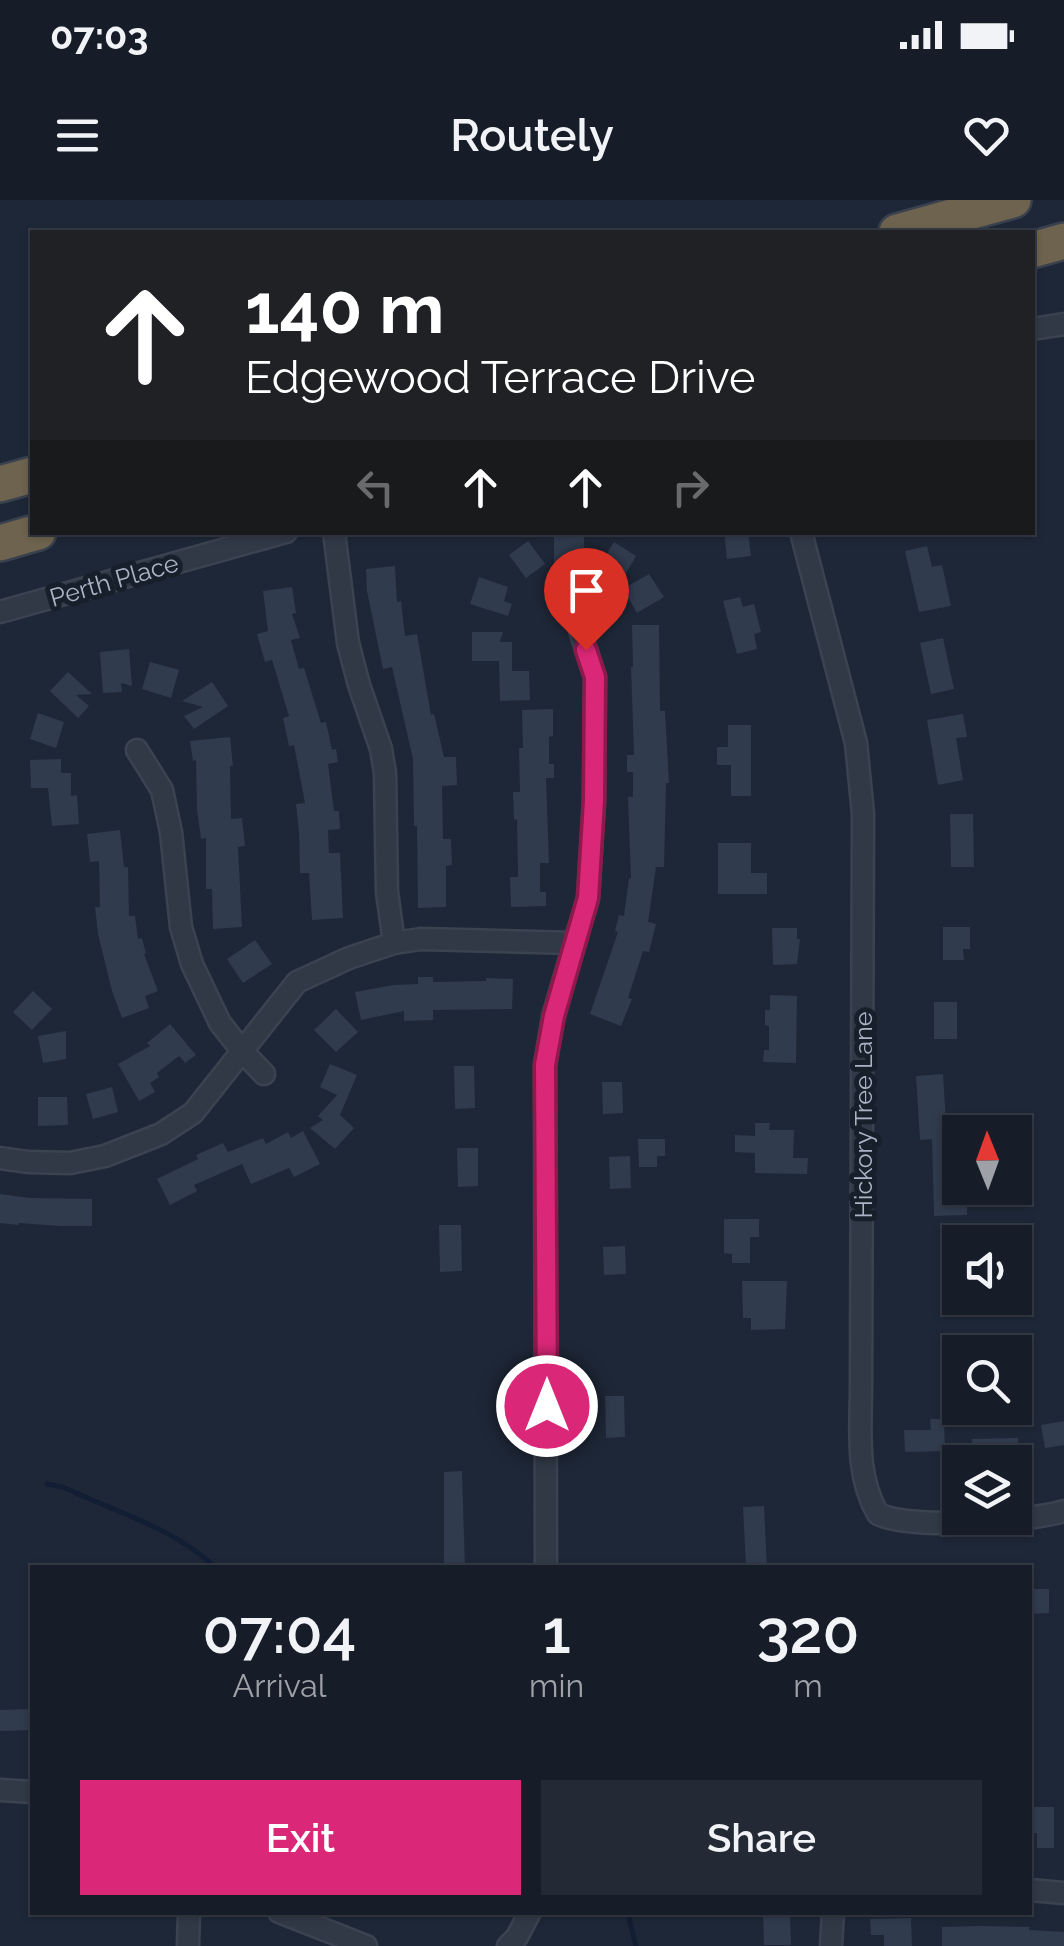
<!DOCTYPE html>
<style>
:root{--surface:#161d29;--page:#232a35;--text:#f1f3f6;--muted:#9ea2a8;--line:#353b46;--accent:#db2777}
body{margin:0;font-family:Raleway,sans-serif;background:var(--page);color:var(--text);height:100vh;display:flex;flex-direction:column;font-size:38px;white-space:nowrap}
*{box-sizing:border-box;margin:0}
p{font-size:32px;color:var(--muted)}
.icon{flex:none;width:55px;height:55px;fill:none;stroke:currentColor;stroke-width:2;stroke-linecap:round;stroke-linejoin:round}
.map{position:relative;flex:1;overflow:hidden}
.panel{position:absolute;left:30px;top:1365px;width:1002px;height:350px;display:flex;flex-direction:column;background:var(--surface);border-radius:0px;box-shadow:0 2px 8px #0004,0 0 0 2px var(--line)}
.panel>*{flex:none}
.top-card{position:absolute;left:30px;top:30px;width:1005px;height:305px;border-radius:0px;box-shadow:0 2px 8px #0004,0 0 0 2px var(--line);background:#202124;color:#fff;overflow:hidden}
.needle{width:65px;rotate:359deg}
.controls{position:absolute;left:942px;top:915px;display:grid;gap:20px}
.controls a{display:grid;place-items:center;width:90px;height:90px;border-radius:0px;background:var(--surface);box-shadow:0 2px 8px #0004,0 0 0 2px var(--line);font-size:50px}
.pin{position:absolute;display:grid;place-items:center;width:85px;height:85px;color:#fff;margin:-102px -42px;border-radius:50% 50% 50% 0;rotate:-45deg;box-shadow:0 0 10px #0007}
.pin .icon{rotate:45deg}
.me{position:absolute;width:110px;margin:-55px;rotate:0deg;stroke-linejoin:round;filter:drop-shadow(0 0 8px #0008)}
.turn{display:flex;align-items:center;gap:35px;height:210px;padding:0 50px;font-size:45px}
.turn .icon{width:130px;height:130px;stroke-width:2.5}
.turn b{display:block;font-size:70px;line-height:85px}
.lanes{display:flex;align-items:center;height:95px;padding:0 50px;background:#0003;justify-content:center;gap:50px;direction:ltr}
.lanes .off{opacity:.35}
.eta{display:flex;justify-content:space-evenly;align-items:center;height:170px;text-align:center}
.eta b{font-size:60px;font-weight:600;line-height:70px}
.primary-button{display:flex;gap:20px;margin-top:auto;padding:20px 50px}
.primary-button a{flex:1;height:115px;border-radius:0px;background:var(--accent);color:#fff;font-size:40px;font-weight:600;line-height:115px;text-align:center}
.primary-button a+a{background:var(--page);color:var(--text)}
.status{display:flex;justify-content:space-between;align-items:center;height:70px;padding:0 50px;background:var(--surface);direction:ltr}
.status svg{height:28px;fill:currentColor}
header{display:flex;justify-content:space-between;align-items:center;height:130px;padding:0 50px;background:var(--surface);font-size:45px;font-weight:600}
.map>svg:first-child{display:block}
</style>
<div class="status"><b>07:03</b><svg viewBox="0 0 49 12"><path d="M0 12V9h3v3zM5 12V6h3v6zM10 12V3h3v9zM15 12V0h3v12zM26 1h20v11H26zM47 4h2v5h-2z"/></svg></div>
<header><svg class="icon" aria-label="menu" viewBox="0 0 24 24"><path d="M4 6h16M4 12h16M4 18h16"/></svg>Routely<svg class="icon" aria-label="heart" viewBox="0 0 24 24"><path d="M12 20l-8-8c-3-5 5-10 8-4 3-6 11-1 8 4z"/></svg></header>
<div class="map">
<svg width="1064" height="1746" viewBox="0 0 1064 1746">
<rect width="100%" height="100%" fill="#1e2737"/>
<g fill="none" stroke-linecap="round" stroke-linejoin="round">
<path stroke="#121e34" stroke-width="5" d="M47 1284 63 1287C115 1312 173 1327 216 1368
M624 1712 629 1718 636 1746"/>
</g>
<path fill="#303b4e" d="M554 332H584V363L554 364Z
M724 332H748L751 356 727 359Z
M528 341 545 364 526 378 509 355Z
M614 342 636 356 622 380 599 366Z
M927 346 932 367 942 365 951 406 919 412 905 351Z
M395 366 397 402 401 401 405 436 417 434 431 515 434 514 444 557H456L457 585 442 586 443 639H451L452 665 446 666V707L418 708 417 626H414L413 559 392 467 383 469 367 391 366 369Z
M649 374 664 397 637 413 623 389Z
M479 377 508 387 504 401 512 404 508 416 470 404Z
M292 387 296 413 292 414 300 438 291 440 299 469 304 468 321 523 326 522 332 550 336 549 338 562 328 564 334 611H339L340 629 328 630 329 653H340L343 718 312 720 309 673H300L299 632 296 604 305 603 294 545 289 546 283 518 289 516 272 460 265 462 257 434 268 431 263 391Z
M740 397 743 407 754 404 761 432 754 434 757 449 737 454 723 401Z
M632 425H659L660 511H665L669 583H666L664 667H656L648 722 656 724 649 752 643 751 628 798 632 799 621 826 590 814 618 732 615 731 619 715 624 716 629 678 631 679 628 597H633V572H627V555H634L631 467H633Z
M472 432H503L500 442H512V471H529L530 500 500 501 499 461H472Z
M943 438 954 489 931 494 920 443Z
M129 449 132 486 121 483 122 492 103 493 100 452Z
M150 462 179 470 171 498 142 489Z
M68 472 92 494 76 495 89 506 78 518 50 491Z
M212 482 228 506 194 529 184 516 203 507 182 501Z
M553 509V536L549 537V564H554V578H546L549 663H540V692H546V706L511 707 510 677H518L517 619 514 620 513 592H520L519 548H523L522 510Z
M38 513 64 522 56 548 30 539Z
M963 514 967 537 956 538 963 580 938 585 927 520Z
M728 525H751V596H731V565H717V547H728Z
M230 537 233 566H230L231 619 242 618 245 646 238 647 242 727 213 729 212 689H206V638L201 639 197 610 196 560 193 561 190 541Z
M61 559V573H71V596L77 595 79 624 52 626 48 588H31L30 560Z
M950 614H973L974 667H951Z
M120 630 124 667H128L129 716H135L138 739 142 738 146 754H144L158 791 145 796 149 808 122 818 112 791 98 734 95 707H100L99 661 90 662 87 634Z
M718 643H751V673H767V694H718Z
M943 727H970V749H963L964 760H943Z
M772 728H797V739H800L797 764 773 765Z
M255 740 272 764 243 783 227 759Z
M418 777H433V782L486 781V778L513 779 512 809 433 810V820L404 821V811L361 820 355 792 393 785 418 784Z
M33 791 52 809 32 830 13 812Z
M770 795 797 796 796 863 763 862 764 850H769V826L765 825V810H770Z
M934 802H957V839H934Z
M336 809 358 832 336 852 314 830Z
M170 824 196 855 185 863 179 856 157 873 159 877 150 883 155 892 139 901 118 864 150 846 147 843Z
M66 831V859L43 863 38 836Z
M330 864 357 875 340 915 354 928 335 949 310 928 323 920 318 916 337 895 320 887Z
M454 866H474L475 908 455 909Z
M943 874 948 955H960V988H962V992H967V1015L934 1016 932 939 920 940 916 876Z
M602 882H622L623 913 603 914Z
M112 887 118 912 93 919 86 894Z
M38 897H67L68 925 38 926Z
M755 923H770L769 930H794L793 958H808L807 974 755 973V953L735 952V935L755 936Z
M303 931 320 964 294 977 289 968 251 984 242 964 194 985 197 991 170 1005 157 979 198 959 196 955 223 943 228 952 263 938 266 944 288 932 291 938Z
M638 939H665V956H657V967H639Z
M457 948H478V986L458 987Z
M630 956 631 988 610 989 609 957Z
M0 994 30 998 92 999V1026H60L19 1023 18 1025 0 1023Z
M724 1019H759V1037H750V1063H732V1054L724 1053Z
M439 1025H461L462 1071 440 1072Z
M625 1046 626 1074 604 1075 603 1047Z
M742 1081H787L785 1129 751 1130V1118H743Z
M605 1196H624L625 1237 606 1238Z
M930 1219H944L945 1251 905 1252 904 1230H931Z
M1064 1221V1245L1045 1248 1041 1225Z
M1018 1238 1019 1260 973 1261 972 1239Z
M462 1271 465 1368H444V1272Z
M764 1306 767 1368H746L743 1307Z
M1030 1389H1049V1413L1030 1414Z
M32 1509V1530L0 1531V1510Z
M1030 1607H1054V1648H1037V1633H1030Z
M763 1712H790L791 1745H764Z
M911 1718 912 1746H884V1735H871L870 1719Z
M979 1726 1029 1727V1730L1064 1732V1746H942V1727Z"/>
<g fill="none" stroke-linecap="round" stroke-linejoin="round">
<defs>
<path id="minor" d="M1032 129 1064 124
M334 332 348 443 359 485 381 549 385 573 387 692 394 743
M801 332 856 543 863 614 861 1186C861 1229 855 1275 878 1314 911 1330 1027 1322 1064 1311
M0 412 286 332
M137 550 162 590 171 632 181 727 192 764 220 823 243 852 264 874
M0 958 28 962 70 963 105 956 161 934 193 913 297 782 349 758 394 743 421 739 574 743
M546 1368 545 865 553 816 588 698 594 601 595 477 578 424
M0 1590 32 1592
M1030 1690 1064 1693
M279 1712 366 1746
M188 1746 189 1712
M508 1746 517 1737 530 1712
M831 1746 833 1712"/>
<path id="motorway" d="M897 32 1013 0
M1032 50 1064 41
M0 284 32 275
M0 343 38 332"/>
</defs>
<use href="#minor" stroke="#3b4250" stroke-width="25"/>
<use href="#motorway" stroke="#39414e" stroke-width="40"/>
<use href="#minor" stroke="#313947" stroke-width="20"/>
<use href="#motorway" stroke="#6e634e" stroke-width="35"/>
</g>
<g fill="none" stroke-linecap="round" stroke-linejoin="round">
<defs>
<path id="route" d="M547 1206 545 865 554 816 588 698 594 601 595 477 586 450"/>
</defs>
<use href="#route" stroke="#8e194d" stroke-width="25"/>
<use href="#route" stroke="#db2777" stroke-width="18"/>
</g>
<g text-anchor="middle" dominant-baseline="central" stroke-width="10" stroke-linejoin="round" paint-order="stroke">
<g font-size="25" fill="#abb4c5" stroke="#171f2b">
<text transform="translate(114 380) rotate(-16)">Perth Place</text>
<text transform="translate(863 915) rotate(-90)">Hickory Tree Lane</text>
</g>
</g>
</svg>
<div class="controls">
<a><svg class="needle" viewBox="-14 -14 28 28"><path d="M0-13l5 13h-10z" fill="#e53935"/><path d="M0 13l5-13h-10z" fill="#9ea2a8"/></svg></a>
<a><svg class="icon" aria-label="sound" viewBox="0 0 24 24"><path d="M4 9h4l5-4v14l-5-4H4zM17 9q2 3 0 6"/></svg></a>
<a><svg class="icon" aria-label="search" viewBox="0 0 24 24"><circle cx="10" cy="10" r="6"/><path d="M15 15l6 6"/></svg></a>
<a><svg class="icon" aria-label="layers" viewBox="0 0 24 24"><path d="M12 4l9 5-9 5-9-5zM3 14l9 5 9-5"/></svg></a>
</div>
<div class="pin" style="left:586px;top:450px;background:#d93025"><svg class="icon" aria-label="arrive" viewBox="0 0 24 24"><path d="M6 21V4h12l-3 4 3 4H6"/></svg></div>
<svg class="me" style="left:547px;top:1206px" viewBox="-20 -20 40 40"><circle r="17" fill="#db2777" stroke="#fff" stroke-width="3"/><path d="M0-11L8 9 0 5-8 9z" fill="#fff"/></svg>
<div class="top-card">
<div class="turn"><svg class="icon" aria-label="ahead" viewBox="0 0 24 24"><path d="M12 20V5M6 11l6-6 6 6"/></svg><div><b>140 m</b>Edgewood Terrace Drive</div></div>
<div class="lanes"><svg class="icon off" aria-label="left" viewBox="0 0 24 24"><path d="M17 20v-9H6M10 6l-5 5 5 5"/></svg><svg class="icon" aria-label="ahead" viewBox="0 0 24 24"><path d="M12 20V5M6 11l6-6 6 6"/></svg><svg class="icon" aria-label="ahead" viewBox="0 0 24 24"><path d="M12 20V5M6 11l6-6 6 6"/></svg><svg class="icon off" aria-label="right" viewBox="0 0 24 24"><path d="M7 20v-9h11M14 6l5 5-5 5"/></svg></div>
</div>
<section class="panel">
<div class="eta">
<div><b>07:04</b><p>Arrival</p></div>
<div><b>1</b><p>min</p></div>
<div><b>320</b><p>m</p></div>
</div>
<div class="primary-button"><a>Exit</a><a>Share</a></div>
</section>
</div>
